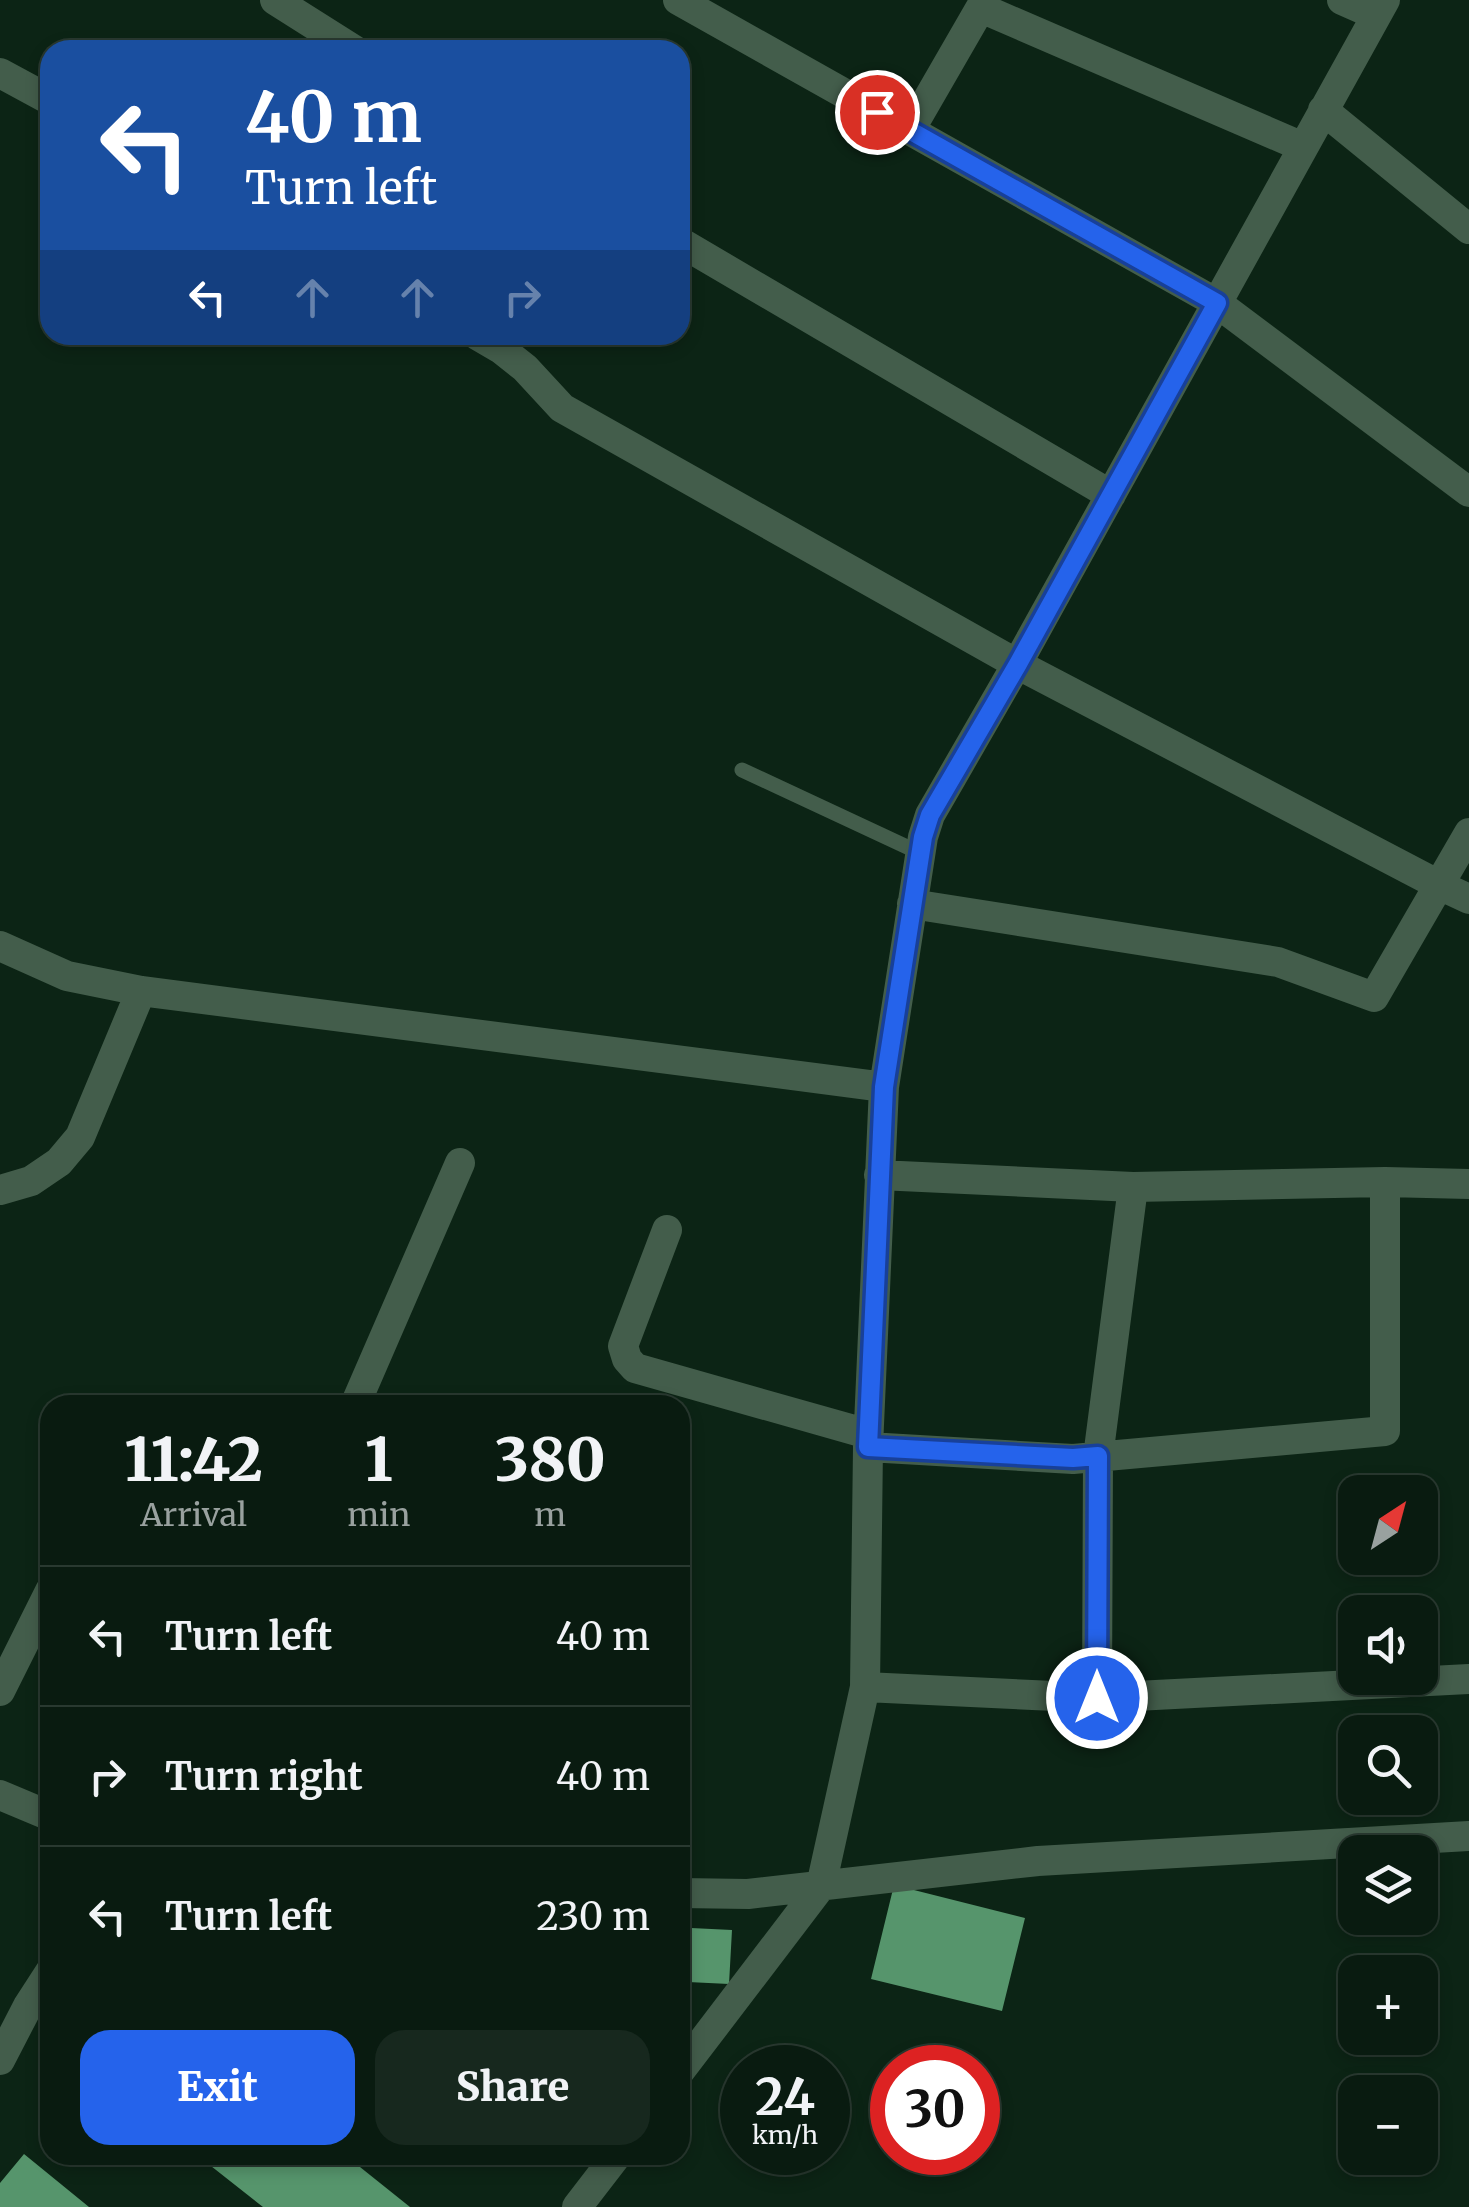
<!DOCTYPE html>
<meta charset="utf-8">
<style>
:root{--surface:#091b10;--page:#17281e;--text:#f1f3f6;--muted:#99a19f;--line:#293930;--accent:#2563eb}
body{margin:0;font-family:Merriweather,serif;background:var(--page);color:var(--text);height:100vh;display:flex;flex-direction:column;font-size:38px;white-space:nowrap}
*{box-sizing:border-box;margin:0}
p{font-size:32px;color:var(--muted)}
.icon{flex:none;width:55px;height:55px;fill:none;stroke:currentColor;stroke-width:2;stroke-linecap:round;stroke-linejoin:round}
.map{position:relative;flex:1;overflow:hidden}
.panel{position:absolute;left:40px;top:1395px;width:650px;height:770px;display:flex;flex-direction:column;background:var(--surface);border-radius:30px;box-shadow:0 5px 15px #0003,0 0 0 2px var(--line)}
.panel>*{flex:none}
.guide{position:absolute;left:40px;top:40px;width:650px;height:305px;border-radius:30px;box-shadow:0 5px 15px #0003,0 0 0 2px var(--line);background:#1a4fa0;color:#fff;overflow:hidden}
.needle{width:65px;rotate:36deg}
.buttons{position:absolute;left:1338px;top:1475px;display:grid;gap:20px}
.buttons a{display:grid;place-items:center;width:100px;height:100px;border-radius:20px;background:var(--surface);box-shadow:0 5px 15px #0003,0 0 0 2px var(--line);font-size:50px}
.speed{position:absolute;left:720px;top:2045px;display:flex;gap:20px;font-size:50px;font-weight:700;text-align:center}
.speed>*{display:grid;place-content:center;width:130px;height:130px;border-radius:50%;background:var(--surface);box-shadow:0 5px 15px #0003,0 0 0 2px var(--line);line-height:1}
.speed small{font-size:25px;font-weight:400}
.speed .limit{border:15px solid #d22;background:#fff;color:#111}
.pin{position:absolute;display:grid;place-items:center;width:85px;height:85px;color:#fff;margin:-42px;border:5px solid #fff;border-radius:50%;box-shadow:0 2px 10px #0007}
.me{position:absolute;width:110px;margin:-55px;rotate:0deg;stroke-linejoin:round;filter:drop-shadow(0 0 8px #0008)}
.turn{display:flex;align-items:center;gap:35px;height:210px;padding:0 40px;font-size:45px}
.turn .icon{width:130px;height:130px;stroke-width:2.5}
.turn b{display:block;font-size:70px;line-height:85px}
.lanes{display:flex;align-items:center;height:95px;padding:0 40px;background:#0003;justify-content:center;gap:50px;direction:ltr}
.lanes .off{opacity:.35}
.eta{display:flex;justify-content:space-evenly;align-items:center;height:170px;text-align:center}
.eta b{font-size:60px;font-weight:800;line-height:70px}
.action{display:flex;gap:20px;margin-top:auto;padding:20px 40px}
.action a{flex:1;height:115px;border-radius:30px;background:var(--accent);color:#fff;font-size:40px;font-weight:800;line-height:115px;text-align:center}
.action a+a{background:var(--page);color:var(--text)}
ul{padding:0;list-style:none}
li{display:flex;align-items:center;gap:30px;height:140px;padding:0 40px;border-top:2px solid var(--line)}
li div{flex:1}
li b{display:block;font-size:38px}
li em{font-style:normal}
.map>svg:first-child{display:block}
</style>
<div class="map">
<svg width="1469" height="2207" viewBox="0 0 1469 2207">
<rect width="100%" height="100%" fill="#0c2415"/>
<path fill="#56956c" d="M894 1885 1025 1918 1002 2011 871 1979Z
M691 1928 732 1930 729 1984 688 1982Z
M24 2154 89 2207H0V2183Z
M197 2155H345L410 2207H263Z"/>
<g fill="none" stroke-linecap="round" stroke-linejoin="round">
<path stroke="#435d4b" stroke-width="15" d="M742 770 920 853"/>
<path stroke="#435d4b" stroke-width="30" d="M275 0 354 50
M678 0 1217 303 1469 492
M1342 0 1376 15
M981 8 1303 147
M0 73 50 100
M1323 110 1469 229
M910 130 985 0
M680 242 1111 495
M477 335 501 349 525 368 562 408 1017 664 1439 885 1469 899
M912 904 1278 962 1374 997 1469 833
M0 946 67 976 141 991 884 1087
M1385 1182 1469 1184
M0 1190 31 1181 59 1162 80 1137 141 991
M667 1230 623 1346 627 1359 635 1368 868 1434
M355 1405 460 1163
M868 1447 1073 1459 1385 1431V1182L1133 1187 879 1175
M865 1687 1097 1698 1469 1679
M0 1691 50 1591
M1097 1698 1098 1457 1133 1187
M0 1795 50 1816
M680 1893 748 1894 1038 1861 1469 1836
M0 2060 28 2006 50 1972
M680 2071 821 1886 865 1687 868 1447 884 1087 923 837 930 815 1017 664 1385 0
M577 2207 617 2155"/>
</g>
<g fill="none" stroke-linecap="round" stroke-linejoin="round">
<defs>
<path id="route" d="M877 112 1217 303 1018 664 930 815 923 837 884 1087 868 1447 1073 1458 1098 1456 1097 1698"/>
</defs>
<use href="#route" stroke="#184099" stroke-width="25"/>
<use href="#route" stroke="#2563eb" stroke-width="18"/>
</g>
</svg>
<div class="buttons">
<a><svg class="needle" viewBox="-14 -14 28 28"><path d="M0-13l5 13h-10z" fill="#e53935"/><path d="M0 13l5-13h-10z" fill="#99a19f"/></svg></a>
<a><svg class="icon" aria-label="sound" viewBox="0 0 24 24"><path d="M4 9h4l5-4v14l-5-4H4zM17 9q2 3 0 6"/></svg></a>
<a><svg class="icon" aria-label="search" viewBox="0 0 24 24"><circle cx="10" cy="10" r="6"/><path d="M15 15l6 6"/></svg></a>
<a><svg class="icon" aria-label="layers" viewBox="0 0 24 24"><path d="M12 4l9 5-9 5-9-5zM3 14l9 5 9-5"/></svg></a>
<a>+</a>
<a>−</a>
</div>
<div class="speed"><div>24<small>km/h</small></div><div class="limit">30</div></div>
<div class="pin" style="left:877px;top:112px;background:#d93025"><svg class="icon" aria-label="arrive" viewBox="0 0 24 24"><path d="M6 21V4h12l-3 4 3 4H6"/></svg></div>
<svg class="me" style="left:1097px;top:1698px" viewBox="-20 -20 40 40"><circle r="17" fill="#2563eb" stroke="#fff" stroke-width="3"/><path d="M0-11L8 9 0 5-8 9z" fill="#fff"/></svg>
<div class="guide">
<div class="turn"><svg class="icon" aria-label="left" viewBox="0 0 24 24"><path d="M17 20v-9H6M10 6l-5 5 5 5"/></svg><div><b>40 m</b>Turn left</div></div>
<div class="lanes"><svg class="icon" aria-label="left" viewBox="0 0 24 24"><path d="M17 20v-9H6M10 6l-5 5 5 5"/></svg><svg class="icon off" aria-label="ahead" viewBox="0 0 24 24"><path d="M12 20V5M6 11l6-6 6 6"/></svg><svg class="icon off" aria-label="ahead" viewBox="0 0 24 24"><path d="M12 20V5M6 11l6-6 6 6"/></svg><svg class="icon off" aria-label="right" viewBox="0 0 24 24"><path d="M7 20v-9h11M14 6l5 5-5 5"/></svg></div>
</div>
<section class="panel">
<div class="eta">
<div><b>11:42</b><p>Arrival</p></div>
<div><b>1</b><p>min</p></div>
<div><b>380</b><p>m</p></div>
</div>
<ul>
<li><svg class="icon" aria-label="left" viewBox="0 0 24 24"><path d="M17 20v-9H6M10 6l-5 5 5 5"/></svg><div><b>Turn left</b></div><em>40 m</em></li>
<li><svg class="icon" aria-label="right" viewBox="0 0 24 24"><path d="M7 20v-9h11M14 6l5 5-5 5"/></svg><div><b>Turn right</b></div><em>40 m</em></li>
<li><svg class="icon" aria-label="left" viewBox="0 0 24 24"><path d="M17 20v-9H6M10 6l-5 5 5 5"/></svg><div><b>Turn left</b></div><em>230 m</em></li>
</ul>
<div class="action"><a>Exit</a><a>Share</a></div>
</section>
</div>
